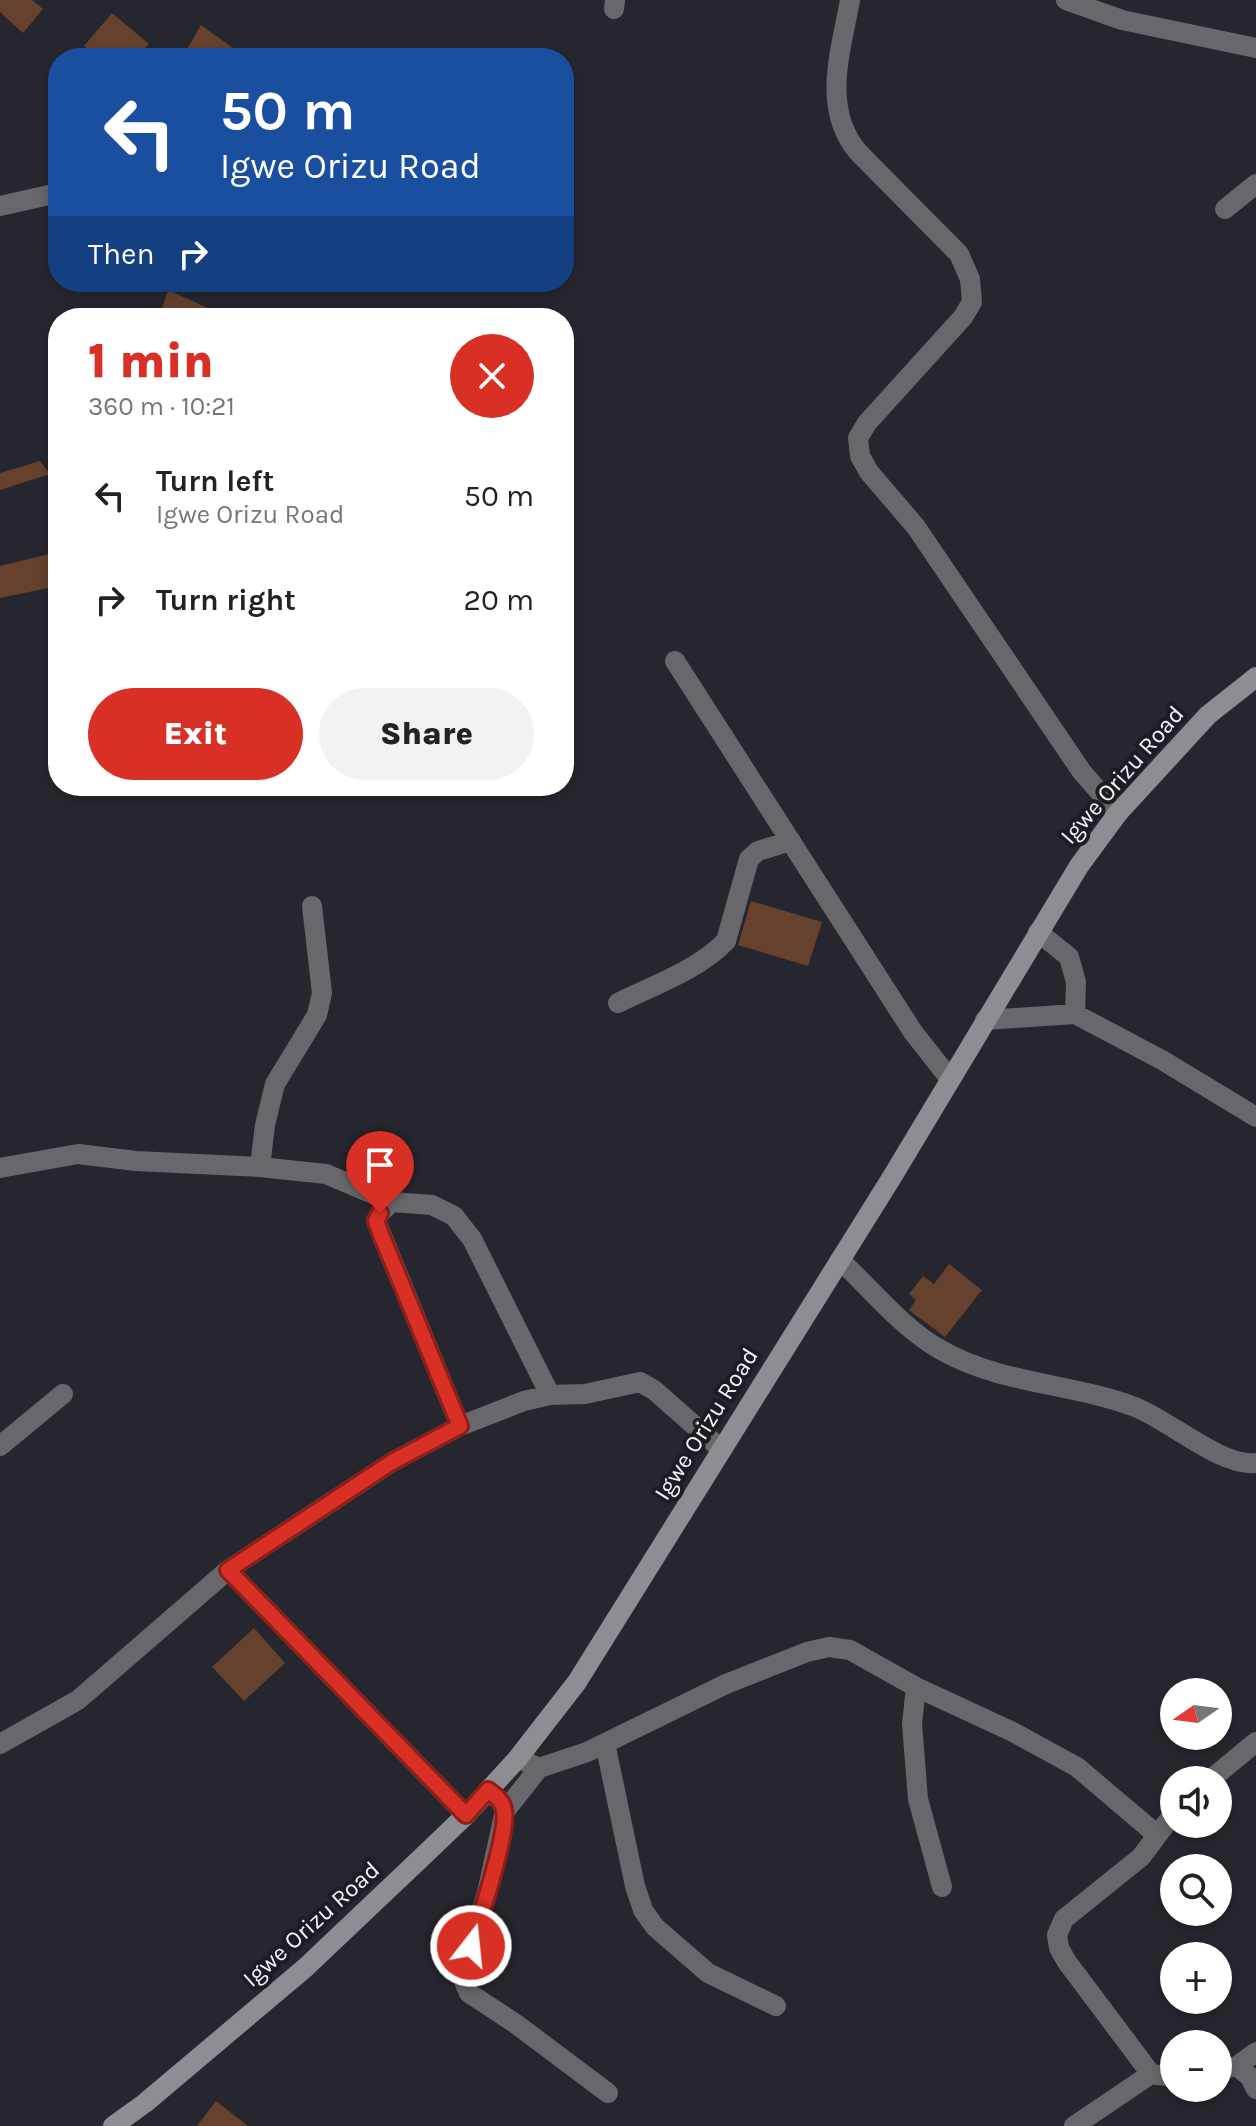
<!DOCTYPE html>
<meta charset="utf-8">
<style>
:root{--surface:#fff;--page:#f2f2f2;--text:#222;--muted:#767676;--accent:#d93025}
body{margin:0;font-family:Karla,sans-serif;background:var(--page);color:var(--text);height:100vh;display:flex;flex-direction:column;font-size:30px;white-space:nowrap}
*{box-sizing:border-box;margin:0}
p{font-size:26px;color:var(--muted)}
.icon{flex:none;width:44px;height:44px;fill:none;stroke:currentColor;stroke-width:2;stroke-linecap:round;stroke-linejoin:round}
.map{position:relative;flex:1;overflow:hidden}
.details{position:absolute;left:48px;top:308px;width:526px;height:488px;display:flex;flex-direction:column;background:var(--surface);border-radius:32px;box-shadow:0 4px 12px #0003}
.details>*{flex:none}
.top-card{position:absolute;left:48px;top:48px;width:526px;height:244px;border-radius:32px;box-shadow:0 4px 12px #0003;background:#1a4fa0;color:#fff;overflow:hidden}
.needle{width:52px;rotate:256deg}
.controls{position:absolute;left:1160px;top:1678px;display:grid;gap:16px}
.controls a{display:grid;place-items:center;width:72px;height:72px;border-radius:50%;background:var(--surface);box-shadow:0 4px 12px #0003;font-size:40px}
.pin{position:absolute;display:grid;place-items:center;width:68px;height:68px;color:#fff;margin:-82px -34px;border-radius:50% 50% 50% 0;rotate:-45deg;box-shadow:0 0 8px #0007}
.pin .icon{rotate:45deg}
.me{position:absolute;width:88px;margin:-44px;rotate:16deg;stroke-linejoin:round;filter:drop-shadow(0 0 6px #0008)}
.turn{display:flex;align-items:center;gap:28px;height:168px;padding:0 40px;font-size:36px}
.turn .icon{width:104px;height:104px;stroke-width:2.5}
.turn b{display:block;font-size:56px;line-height:68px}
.then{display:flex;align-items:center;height:76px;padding:0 40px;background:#0003;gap:16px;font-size:30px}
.round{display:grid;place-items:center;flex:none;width:84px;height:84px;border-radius:42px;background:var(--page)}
.overview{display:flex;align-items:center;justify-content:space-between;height:136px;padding:0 40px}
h1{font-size:48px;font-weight:800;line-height:60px;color:var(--accent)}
.button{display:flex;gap:16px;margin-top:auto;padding:16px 40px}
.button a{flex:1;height:92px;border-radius:48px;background:var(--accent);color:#fff;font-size:32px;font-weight:800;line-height:92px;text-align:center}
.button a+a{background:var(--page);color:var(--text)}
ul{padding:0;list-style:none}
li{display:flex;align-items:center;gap:24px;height:104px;padding:0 40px}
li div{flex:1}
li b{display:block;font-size:30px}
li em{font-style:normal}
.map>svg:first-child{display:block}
</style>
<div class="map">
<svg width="1256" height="2126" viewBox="0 0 1256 2126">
<rect width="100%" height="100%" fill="#26262e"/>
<path fill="#65412e" d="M0 0H32L43 9 23 33 0 12Z
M112 13 149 44 136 58H98L84 46Z
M201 25 247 58H182Z
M168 290 230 318H159Z
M40 461 50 474 0 490V473Z
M58 552V586L0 598V566Z
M751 901 822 922 808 966 738 945Z
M949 1264 982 1290 945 1337 909 1310 916 1300 909 1294 923 1276 934 1284Z
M254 1628 285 1663 244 1701 212 1667Z
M216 2101 248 2126H197Z"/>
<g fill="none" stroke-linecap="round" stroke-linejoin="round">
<path stroke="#68686c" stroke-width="20" d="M850 0C841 51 821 108 858 152L959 254 970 279 972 302 963 317 867 423 858 438 860 456 869 472 916 527 1082 772 1118 813
M1066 0 1122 20 1256 48
M614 9 615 0
M0 206 58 193
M1225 209 1256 184
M675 661 913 1032 950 1079
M1038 932 1069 957 1076 982 1075 1014
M618 1003C654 985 698 970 726 941L749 859 758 851 791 841
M985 1020 1075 1014 1162 1060 1256 1117
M260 1167 265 1125 275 1084 317 1015 322 993 312 906
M0 1168 78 1154 136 1161 260 1167 326 1174 392 1202 432 1205 454 1216 472 1239 550 1395
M392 1202 380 1213 376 1221 460 1426
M840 1260C872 1290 902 1328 941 1350 1000 1384 1072 1383 1135 1407 1169 1420 1221 1467 1256 1463
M0 1446 63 1394
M228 1570 466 1815
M916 1687 912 1724 918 1799 942 1887
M605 1743 635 1886 643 1910 655 1927 708 1973 776 2006
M0 1744 78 1700 228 1570 392 1462 460 1426 524 1401 550 1395 585 1394 640 1382 654 1390 721 1449
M518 1758 539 1768 587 1752 726 1684 807 1652 829 1647 850 1650 916 1687 1013 1732 1077 1767 1156 1834
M1210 1780 1256 1742
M488 1790 501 1802 505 1811 487 1893 471 1946 465 1984 469 1993 516 2024 608 2093
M505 1811 539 1768
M1174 1813 1141 1857 1064 1919 1057 1935 1059 1948 1067 1962 1151 2074 1174 2077
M1237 2066 1256 2052
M1218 2070 1237 2066 1250 2077 1256 2089
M1074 2126 1151 2074"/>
<path stroke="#8d8d94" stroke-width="20" d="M113 2126 145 2103 305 1968 420 1859 466 1815 518 1758 577 1682 892 1177 1079 866 1118 813 1208 715 1256 677"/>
</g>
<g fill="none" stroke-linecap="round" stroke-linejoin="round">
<defs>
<path id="route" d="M380 1213 376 1221 380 1232 460 1426 392 1462 228 1570 466 1815 488 1790C495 1795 503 1801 504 1810 509 1831 479 1921 471 1946"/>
</defs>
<use href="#route" stroke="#8d1f18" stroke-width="20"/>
<use href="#route" stroke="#d93025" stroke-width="14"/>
</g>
<g text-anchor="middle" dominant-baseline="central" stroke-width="8" stroke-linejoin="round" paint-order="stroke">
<g font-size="24" fill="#f4f4f9" stroke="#1d1c24">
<text transform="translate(1122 775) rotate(-49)">Igwe Orizu Road</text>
<text transform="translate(706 1424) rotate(-58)">Igwe Orizu Road</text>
<text transform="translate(311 1924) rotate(-42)">Igwe Orizu Road</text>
</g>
</g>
</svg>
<div class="controls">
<a><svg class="needle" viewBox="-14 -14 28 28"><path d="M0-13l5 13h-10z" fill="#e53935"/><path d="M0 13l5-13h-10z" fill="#767676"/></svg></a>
<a><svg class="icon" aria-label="sound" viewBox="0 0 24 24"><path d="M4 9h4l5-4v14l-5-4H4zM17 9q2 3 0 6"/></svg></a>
<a><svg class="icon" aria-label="search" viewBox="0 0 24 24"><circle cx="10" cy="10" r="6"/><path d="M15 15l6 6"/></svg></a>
<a>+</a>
<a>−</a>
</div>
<div class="pin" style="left:380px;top:1213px;background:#d93025"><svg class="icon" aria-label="arrive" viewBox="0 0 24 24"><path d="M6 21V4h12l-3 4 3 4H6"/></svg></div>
<svg class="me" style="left:471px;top:1946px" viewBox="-20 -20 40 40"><circle r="17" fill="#d93025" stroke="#fff" stroke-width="3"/><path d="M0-11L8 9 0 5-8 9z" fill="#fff"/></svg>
<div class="top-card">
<div class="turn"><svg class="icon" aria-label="left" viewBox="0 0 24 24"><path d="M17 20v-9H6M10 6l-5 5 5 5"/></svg><div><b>50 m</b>Igwe Orizu Road</div></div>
<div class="then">Then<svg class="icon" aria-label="right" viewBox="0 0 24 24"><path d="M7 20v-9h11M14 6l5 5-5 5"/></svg></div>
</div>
<section class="details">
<div class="overview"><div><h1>1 min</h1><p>360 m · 10:21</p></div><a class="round" style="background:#d93025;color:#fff"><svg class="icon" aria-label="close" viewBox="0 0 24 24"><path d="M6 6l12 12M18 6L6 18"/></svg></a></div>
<ul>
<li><svg class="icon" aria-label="left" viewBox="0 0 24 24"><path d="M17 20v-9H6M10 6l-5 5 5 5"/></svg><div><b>Turn left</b><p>Igwe Orizu Road</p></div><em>50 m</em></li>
<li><svg class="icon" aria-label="right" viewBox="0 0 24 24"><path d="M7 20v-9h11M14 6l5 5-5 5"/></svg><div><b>Turn right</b></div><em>20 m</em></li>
</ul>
<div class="button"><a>Exit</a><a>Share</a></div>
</section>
</div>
